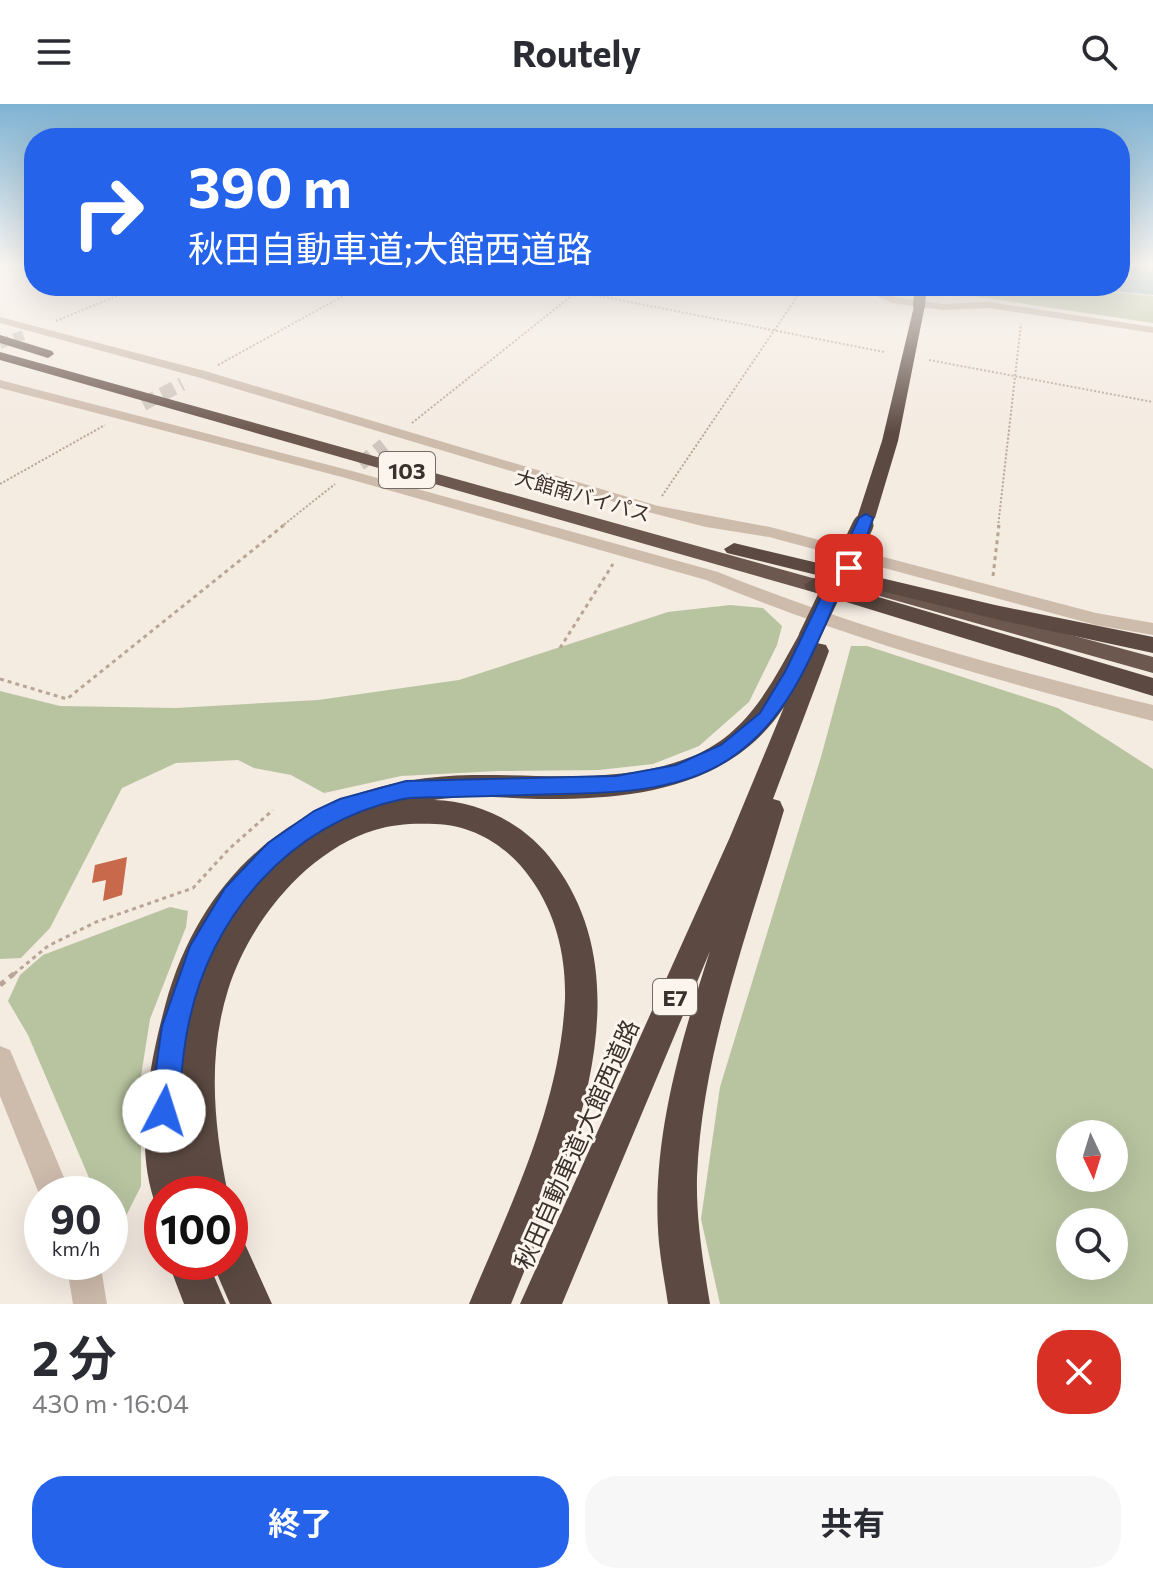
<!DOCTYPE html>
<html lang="ja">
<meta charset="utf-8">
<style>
:root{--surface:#fff;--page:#f7f7f7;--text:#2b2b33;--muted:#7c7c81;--accent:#2563eb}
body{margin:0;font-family:Commissioner,"Noto Sans JP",sans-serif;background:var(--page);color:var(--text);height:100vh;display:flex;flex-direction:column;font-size:30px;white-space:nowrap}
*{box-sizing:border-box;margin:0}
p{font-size:26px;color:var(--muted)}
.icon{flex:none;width:44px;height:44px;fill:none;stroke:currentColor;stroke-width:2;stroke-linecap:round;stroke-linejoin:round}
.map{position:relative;height:1200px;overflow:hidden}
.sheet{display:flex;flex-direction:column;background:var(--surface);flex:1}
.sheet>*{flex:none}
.top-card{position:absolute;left:24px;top:24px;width:1106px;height:168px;border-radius:32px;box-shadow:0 8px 32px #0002;background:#2563eb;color:#fff;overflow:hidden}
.needle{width:52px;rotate:176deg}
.tools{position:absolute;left:1056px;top:1016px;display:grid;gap:16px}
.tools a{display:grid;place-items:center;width:72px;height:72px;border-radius:50%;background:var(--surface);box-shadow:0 8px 32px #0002;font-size:40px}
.speed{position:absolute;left:24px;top:1072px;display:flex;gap:16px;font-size:40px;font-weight:700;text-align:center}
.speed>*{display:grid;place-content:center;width:104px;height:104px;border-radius:50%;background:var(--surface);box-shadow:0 8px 32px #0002;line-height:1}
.speed small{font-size:20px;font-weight:400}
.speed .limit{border:12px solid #d22;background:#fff;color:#111}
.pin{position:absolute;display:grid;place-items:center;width:68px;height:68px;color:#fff;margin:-34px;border-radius:16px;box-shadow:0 4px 12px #0006}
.me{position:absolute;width:88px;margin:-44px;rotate:5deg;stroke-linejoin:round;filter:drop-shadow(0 0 6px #0008)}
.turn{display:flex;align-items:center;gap:28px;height:168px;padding:0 32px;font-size:36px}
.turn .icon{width:104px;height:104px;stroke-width:2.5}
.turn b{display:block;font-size:56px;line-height:68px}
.round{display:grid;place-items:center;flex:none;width:84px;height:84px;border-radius:32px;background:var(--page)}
.summary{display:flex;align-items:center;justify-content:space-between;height:136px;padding:0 32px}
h1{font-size:48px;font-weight:700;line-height:60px}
.action{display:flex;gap:16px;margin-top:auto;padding:16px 32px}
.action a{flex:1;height:92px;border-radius:32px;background:var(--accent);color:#fff;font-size:32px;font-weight:700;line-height:92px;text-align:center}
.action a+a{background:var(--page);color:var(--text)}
header{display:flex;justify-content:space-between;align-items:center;height:104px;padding:0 32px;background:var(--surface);font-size:36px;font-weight:700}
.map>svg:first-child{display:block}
</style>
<header><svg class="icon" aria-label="menu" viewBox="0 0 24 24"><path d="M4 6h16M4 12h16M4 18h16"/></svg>Routely<svg class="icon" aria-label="search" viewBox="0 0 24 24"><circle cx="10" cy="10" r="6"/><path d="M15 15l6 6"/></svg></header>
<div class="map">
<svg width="1153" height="1200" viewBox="0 0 1153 1200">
<rect width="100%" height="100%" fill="#f4ebe1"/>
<path fill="#b8c4a0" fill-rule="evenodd" d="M937 182H1050L1153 192V219L959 190Z
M730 501 763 504 782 522 777 541 749 598 699 642 653 660 599 666 499 667 401 672 324 689 291 671 254 664 238 656 176 659 122 684 50 824 21 854 0 855V587L60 602 176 604 318 596 459 576 668 508Z
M851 542H867L1058 604 1153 665V1200H720L701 1115 720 983 821 653ZM1070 1030H1114V1074H1070ZM1070 1118H1114V1162H1070Z
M170 803 188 807 186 823 150 915 141 972V1082L124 1116 113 1117 110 1112V1090H96L28 931 8 897 20 871 43 851Z"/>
<path fill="#7fb0b2" d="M1120 161H1153V191L1063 182H1120Z"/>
<path fill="#c8694b" d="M127 753 122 791 103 797 106 776 92 779 95 761Z"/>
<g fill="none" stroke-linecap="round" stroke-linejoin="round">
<path stroke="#cfc6bd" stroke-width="10" stroke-dasharray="10 5" stroke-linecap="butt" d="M0 240 26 230"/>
<path stroke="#cfc6bd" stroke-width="14" stroke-dasharray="14 7" stroke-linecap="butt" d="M143 300 182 280
M360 360 384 341"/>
<path stroke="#b9a596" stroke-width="2" stroke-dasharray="2 2" stroke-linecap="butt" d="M508 182 579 188 884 248
M56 217 141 182
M929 256 1153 298
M218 261 361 182
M412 319 584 182
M0 380 105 321
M662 392 803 184
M281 423 335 380
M998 423 1021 220"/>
<path stroke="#b9a596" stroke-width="3" stroke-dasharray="4 4" stroke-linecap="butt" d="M993 472 999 421
M560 544 613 460
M0 575 67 595 284 421
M14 870 48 842 96 818 193 784 229 745 273 706"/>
<path stroke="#b9a596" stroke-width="5" stroke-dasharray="6 6" stroke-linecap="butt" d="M0 881 16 868"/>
<path fill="#cdbbac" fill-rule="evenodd" d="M854 182H867L894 193 943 200 989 198 1153 223V229L989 204 943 206 892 199Z
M0 213 205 267 658 402 770 423 1096 509 1153 519V531L1096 521 769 433 706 423 648 408 197 273 0 219Z
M0 276 352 367 718 468C858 525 1006 565 1153 601V617C1002 578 850 536 706 476L342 373 0 284Z"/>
<path fill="#cdbbac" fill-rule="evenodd" d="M0 942 10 946 71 1090H42V1097L0 992Z
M66 1158H100L107 1200H73Z"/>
<path fill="#6c584f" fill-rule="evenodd" d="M0 231 52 247 54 250 48 254 0 239Z
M0 248 841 482 843 487 841 492H827L0 256Z
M869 477 1153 553V569L862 487 860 483 862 479Z"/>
<path fill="#5c4a42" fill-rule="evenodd" d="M915 198 925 201 898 337 875 414 866 420 857 414 882 337Z
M734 439 995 501 1153 533V549L995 515 727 449 724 445Z
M814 474 1153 574V592L807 486 804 481Z
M809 525 817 527 820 533 817 539 826 541 829 547 773 695 780 697 784 706C749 826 702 947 697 1073 696 1116 703 1158 710 1200H668C665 1180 661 1159 659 1139 650 1040 680 940 710 847L562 1200H520L730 733 784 603C729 686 630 696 538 695 504 694 468 690 434 696 481 697 527 721 554 759 651 889 563 1069 511 1200H469C510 1102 560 1003 565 895 566 852 556 810 531 775 509 743 474 721 435 720 414 719 394 720 375 726 306 747 249 819 228 886 207 953 214 1023 228 1090H162V1106L157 1104C133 1045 149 961 165 902 205 753 321 673 472 671 545 670 624 681 693 652 750 628 772 578 801 527Z
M230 1132 244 1138 272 1200H230L212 1158H230Z
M168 1158H208L226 1200H184Z"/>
<path stroke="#5c4a42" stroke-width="12" d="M919 201 921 182"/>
<path stroke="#5c4a42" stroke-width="16" d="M862 423 866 414"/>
<path stroke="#5c4a42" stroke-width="21" d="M809 533 863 421"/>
</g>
<linearGradient id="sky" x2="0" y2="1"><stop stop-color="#7eb2d2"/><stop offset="0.49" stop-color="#faf6f2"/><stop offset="1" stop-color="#faf6f2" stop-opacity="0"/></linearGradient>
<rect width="1153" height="329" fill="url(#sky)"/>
<path fill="#2563eb" stroke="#184099" stroke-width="2" d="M866 410 873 414 856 464 848 468C819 533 795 609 735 651 686 687 619 689 561 690 524 691 488 692 452 693 436 694 418 692 403 695 291 718 209 812 188 923 182 951 181 980 178 1007L174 1017 164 1021 154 1017 150 1007 162 922 190 842 225 784 268 739 314 707 340 695 406 677 616 672 676 661 721 641 760 609 786 566 859 414Z"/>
<g text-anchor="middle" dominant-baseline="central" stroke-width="6" stroke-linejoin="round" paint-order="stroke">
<g font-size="20" fill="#3b302b" stroke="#fbf5ee">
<text transform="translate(583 391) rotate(16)">大館南バイパス</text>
</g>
<g fill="#fbf5ee" stroke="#756b66" stroke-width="2">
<rect x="379" y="348" width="56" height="36" rx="6"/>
<rect x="653" y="875" width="44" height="36" rx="6"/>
</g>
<g font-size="22" font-weight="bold" fill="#3b302b">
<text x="407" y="366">103</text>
<text x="675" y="893">E7</text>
</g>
<g font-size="24" fill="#3b302b" stroke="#fbf5ee">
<text transform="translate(576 1040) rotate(-66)">秋田自動車道;大館西道路</text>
</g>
</g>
</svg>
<div class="tools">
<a><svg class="needle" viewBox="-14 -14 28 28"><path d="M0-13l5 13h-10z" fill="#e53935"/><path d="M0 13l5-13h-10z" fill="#7c7c81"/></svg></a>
<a><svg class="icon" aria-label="search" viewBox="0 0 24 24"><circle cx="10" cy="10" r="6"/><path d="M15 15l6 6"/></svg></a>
</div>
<div class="speed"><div>90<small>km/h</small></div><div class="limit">100</div></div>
<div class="pin" style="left:849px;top:464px;background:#d93025"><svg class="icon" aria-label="arrive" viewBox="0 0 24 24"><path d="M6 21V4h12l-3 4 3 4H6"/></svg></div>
<svg class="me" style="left:164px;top:1007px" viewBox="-20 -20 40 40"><circle r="19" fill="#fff"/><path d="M0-13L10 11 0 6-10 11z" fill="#2563eb"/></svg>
<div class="top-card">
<div class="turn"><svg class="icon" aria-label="right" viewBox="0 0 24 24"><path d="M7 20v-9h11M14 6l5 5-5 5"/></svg><div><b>390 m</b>秋田自動車道;大館西道路</div></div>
</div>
</div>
<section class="sheet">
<div class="summary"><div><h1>2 分</h1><p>430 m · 16:04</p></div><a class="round" style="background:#d93025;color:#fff"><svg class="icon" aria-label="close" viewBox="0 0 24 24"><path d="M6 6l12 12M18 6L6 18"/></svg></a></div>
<div class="action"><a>終了</a><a>共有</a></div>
</section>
